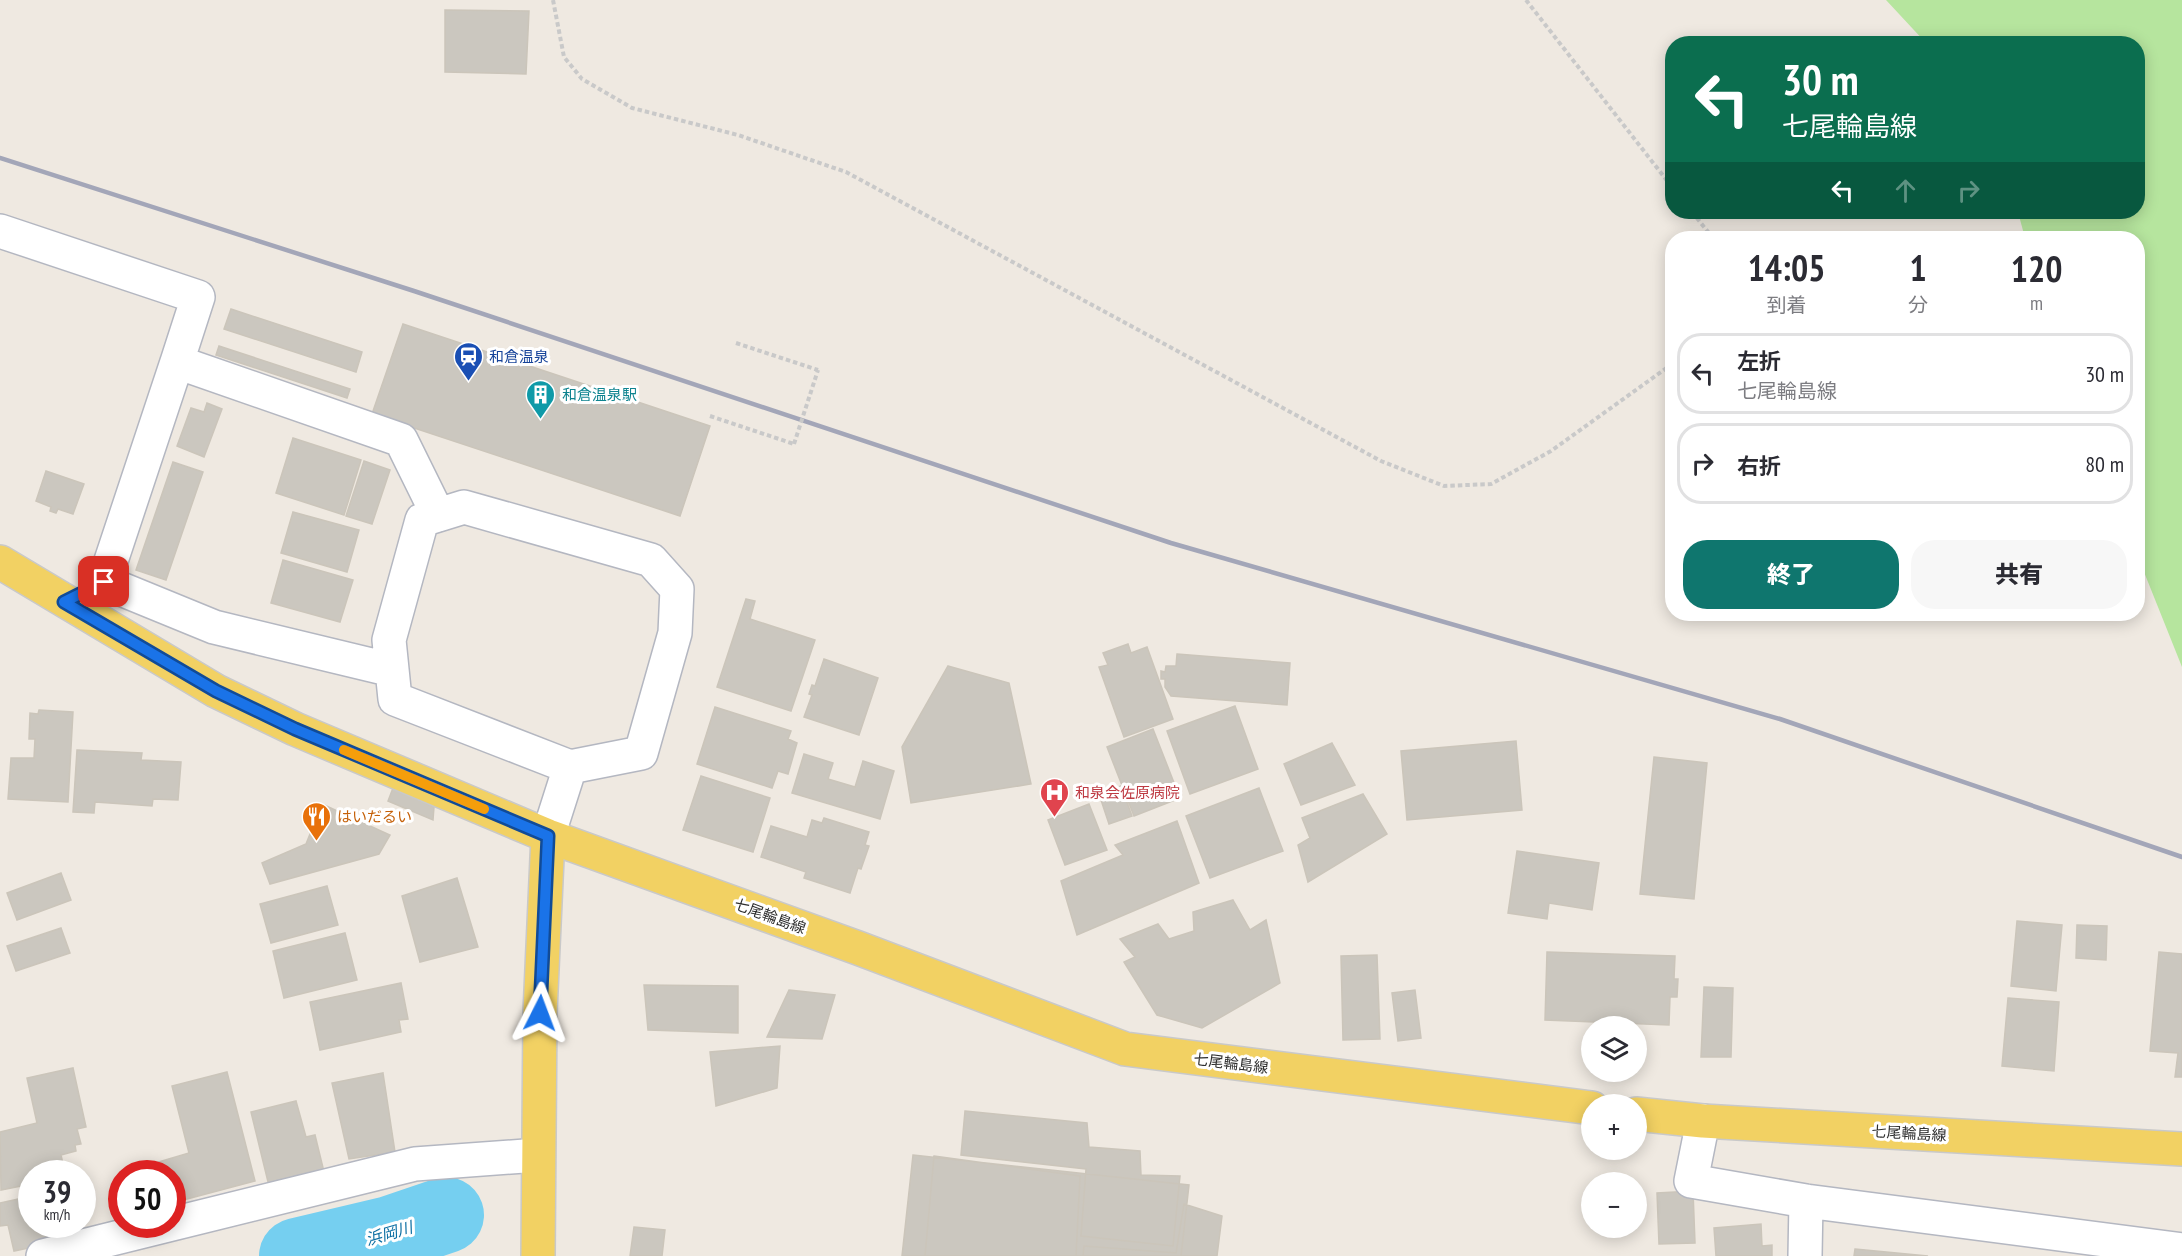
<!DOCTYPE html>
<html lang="ja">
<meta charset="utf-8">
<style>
:root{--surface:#fff;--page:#f7f7f7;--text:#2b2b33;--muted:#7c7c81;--line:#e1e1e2;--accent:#0f766e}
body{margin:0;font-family:"PT Sans Narrow","Noto Sans JP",sans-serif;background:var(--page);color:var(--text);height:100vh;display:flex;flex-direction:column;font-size:22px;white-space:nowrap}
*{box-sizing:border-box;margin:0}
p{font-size:20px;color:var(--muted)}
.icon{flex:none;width:33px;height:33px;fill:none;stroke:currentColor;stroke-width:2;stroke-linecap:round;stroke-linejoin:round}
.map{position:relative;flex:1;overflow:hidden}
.side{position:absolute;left:1665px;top:231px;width:480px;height:390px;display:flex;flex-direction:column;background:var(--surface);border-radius:24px;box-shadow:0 3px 15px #0003}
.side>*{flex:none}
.banner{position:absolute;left:1665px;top:36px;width:480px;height:183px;border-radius:24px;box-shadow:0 3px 15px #0003;background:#0b6e4f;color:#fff;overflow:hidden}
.tools{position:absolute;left:1581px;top:1016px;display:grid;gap:12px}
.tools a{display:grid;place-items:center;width:66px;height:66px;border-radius:50%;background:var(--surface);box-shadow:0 3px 15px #0003;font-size:30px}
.speed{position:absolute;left:18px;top:1160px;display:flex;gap:12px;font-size:30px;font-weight:700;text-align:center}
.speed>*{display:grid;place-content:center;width:78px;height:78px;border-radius:50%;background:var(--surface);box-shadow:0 3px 15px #0003;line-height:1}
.speed small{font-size:15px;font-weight:400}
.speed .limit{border:9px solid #d22;background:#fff;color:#111}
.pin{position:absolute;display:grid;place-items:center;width:51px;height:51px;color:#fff;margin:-26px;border-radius:12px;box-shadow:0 3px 9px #0006}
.me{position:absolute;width:66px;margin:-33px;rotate:3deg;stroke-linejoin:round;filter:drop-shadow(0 0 4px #0008)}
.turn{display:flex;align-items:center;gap:21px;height:126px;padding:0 18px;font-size:27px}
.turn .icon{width:78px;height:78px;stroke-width:2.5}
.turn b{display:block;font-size:42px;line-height:51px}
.lanes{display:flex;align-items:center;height:57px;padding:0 18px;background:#0003;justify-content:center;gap:30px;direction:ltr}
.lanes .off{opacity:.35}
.eta{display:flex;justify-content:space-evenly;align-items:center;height:102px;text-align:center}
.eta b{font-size:36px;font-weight:800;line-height:42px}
.button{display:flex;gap:12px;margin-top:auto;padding:12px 18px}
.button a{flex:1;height:69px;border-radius:24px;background:var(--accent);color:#fff;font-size:24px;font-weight:800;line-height:69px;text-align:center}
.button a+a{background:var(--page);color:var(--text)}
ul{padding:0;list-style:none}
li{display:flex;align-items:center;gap:18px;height:81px;margin:0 12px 9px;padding:0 6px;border:3px solid var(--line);border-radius:24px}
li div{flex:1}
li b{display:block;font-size:22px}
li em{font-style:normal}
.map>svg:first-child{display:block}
</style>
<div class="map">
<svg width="2182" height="1256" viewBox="0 0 2182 1256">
<rect width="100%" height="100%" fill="#efe9e1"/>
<path fill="#b6e59e" d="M1886 0H2182V667L2138 557V238H2025L2018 212H2138V44L1926 43Z"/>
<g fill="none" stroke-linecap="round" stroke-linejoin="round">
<path stroke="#75cff0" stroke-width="76" d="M297 1256 390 1234 446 1215"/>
</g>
<path fill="#cbc7bf" stroke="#cbc5ba" stroke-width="1.5" d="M445 10 529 11 526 74 445 72Z
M231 309 362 352 356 372 224 329Z
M403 324 710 426 680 516 372 414Z
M219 346 350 389 347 398 216 355Z
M207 403 222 409 204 457 177 446 191 408 204 412Z
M293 438 361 460 344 515 276 493Z
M364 461 390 470 372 524 346 516Z
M173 462 203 472 166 580 136 570Z
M46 471 84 484 73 514 58 509 56 513 50 511 51 507 36 501Z
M293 512 359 530 347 572 281 553Z
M283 560 353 580 340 622 271 603Z
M746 599 755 601 750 619 815 640 791 711 717 687Z
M1128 644 1131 653 1147 647 1173 719 1124 737 1099 667 1108 665 1103 653Z
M1177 654 1290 663 1287 705 1171 696 1165 687V679H1161V671L1165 672 1166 666H1176Z
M824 659 878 678 859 735 804 717 812 695 809 694 812 685 815 686Z
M948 666 1009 683 1031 784 911 803 902 747Z
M1235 706 1258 769 1190 794 1167 731Z
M715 707 791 731 788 739 797 743 788 774 778 771 772 788 697 764Z
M39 710 73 712 68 802 8 799 11 758H34L35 739H29L30 713 38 714Z
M1153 729 1180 798 1134 816 1107 747Z
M1516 741 1522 810 1407 820 1401 751Z
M1332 743 1355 785 1301 805 1284 764Z
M77 750 142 753 141 760 181 762 178 800 153 799 152 806 95 802 94 813 73 812Z
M804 754 833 763 828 779 855 787 863 761 894 771 880 819 792 793Z
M1654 757 1707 763 1694 899 1640 894Z
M701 776 770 798 753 852 683 830Z
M1121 786 1132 816 1109 824 1099 794Z
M393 788 434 807 433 820 388 801Z
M1259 788 1283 851 1210 878 1186 816Z
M1363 794 1387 834 1308 882 1298 845 1310 838 1302 818Z
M322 804 390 835 379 854 270 884 262 863 306 844Z
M1089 804 1107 850 1065 865 1048 820Z
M824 818 869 832 865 845 869 846 861 869 858 868 850 893 804 878 806 872 761 857 771 826 807 837 812 820 822 823Z
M1177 821 1199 883 1077 935 1061 881 1123 855 1115 845Z
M1517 851 1599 863 1592 910 1549 903 1547 919 1508 913Z
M61 873 71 900 17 920 7 893Z
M457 878 478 947 420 962 402 896Z
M327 886 338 925 271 943 260 904Z
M1233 900 1250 930 1266 920 1280 983 1202 1028 1157 1015 1124 962 1135 957 1120 939 1158 924 1169 939 1194 931 1193 912Z
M2017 921 2062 925 2056 991 2011 986Z
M2077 925 2107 926 2106 960 2076 958Z
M61 928 70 953 16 971 7 946Z
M345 933 357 980 284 998 273 951Z
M1547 952 1675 956 1674 979H1678L1677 997H1670L1669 1025 1545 1020Z
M2159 952 2182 954V1077H2175L2178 1053 2150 1051Z
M1377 955 1380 1039 1343 1040 1341 956Z
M401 983 408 1019 399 1020 401 1032 320 1050 310 1002Z
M644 985 738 986V1033L648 1030Z
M1704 987 1733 988 1731 1057H1701Z
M789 990 835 995 822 1039 767 1037Z
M1415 990 1421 1038 1398 1041 1392 993Z
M2008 998 2059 1002 2054 1071 2002 1066Z
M780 1046 777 1088 716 1106 710 1052Z
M73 1068 86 1127 77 1129 81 1144 75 1145 76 1151 61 1155 65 1173H32V1188L26 1189V1185L1 1190 0 1132 37 1123 27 1078Z
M227 1072 255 1181 172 1203V1173H157L155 1163 189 1153 172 1086Z
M383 1073 395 1152 349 1159 332 1083Z
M296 1101 306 1137 315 1135 325 1176 270 1190 251 1112Z
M965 1111 1087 1123 1089 1147 1140 1151 1141 1175 1180 1176 1173 1246 1081 1236 1086 1169 961 1155Z
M913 1155 1189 1185 1181 1256H902Z
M934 1156 1080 1176 1076 1256H925Z
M1693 1191 1695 1243 1659 1244 1657 1193Z
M32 1196V1224H82L85 1236 14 1251 8 1225 0 1226V1203Z
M1184 1204 1222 1216 1217 1256H1083L1084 1246 1176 1253Z
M1761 1224 1762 1246 1772 1245V1256H1716L1714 1228Z
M634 1227 665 1230 662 1256H630Z
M1855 1249 1928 1256H1854Z"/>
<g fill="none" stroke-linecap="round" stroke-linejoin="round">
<defs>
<path id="minor" d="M0 231 198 297 177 362
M464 507 651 560 677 589 675 633 641 753 570 767 395 699 389 640 422 520Z
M392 670 214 627 104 582 177 362 401 440 438 515
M548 836 570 767
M1703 1121 1691 1181 1806 1201 2182 1250
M172 1224 415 1164 538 1155
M43 1256 172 1224
M1805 1256 1806 1201"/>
<path id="major" d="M0 562 216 691 295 729 548 836 858 948 1125 1049 1592 1108
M1636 1114 1703 1121 2182 1149
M538 1256 540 1013 548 836"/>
</defs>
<use href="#minor" stroke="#b4b7c1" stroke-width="36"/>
<use href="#major" stroke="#c9c9c9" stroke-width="36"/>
<path stroke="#c9c9c9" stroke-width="4" stroke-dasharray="4.5 3" stroke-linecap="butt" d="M553 0 564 57 582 79 632 108 738 135 846 172 1381 461 1444 486 1491 484 1551 451 1672 364
M1526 0 1672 187
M1692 212 1713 238
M736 343 818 370
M710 416 794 444"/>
<use href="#minor" stroke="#fff" stroke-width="33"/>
<use href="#major" stroke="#f2d163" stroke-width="33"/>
<path stroke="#a3a6b8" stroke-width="4.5" d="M0 158 414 291 1171 543 1780 719 2182 857"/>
<path stroke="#c9c9c9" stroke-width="4" stroke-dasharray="4.5 3" stroke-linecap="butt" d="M794 444 818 370"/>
</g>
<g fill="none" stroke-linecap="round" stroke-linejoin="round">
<defs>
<path id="route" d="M104 582 64 602 216 691 295 729 548 836 540 1013"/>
</defs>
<use href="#route" stroke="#114b97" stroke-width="15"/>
<use href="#route" stroke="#1a73e8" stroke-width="10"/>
<path stroke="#f59e0b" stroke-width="10" d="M344 750 484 809"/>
</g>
<defs>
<symbol id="station-pin" viewBox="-11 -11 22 30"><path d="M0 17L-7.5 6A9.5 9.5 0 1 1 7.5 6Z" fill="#1a4fb4" stroke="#fff"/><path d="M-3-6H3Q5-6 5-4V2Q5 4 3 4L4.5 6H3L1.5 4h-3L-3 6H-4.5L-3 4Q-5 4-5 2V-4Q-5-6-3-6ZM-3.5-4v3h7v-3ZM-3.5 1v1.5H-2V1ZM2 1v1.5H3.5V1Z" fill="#fff"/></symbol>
<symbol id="building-pin" viewBox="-11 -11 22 30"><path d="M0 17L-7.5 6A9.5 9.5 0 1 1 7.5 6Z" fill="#0f9aa8" stroke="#fff"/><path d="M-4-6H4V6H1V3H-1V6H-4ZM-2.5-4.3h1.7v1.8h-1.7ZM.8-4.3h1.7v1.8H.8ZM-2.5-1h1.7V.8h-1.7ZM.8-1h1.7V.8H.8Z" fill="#fff"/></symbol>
<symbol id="hospital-pin" viewBox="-11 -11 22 30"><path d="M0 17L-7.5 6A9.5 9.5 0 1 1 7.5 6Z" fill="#e0444e" stroke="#fff"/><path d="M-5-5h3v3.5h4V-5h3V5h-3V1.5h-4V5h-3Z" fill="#fff"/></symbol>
<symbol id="restaurant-pin" viewBox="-11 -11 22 30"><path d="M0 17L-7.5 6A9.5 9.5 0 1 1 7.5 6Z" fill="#e8710a" stroke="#fff"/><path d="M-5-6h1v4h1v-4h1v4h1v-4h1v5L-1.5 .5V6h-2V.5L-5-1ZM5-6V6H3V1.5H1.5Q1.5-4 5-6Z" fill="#fff"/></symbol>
</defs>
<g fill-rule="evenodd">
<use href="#station-pin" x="452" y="340" width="33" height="45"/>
<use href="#building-pin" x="524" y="378" width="33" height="45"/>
<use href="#hospital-pin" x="1038" y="776" width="33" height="45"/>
<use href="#restaurant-pin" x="300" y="800" width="33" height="45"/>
</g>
<g text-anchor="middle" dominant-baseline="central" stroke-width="6" stroke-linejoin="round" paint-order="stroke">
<g font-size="15" fill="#164399" stroke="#fff" text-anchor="start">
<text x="489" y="356">和倉温泉</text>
</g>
<g font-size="15" fill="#0d838f" stroke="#fff" text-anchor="start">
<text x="562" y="394">和倉温泉駅</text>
</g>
<g font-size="15" fill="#be3a42" stroke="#fff" text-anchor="start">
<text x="1075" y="792">和泉会佐原病院</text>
</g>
<g font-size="15" fill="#c56008" stroke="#fff" text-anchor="start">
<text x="337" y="816">はいだるい</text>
</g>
<g font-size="15" fill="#2e2e2e" stroke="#fff">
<text transform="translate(770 916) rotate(20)">七尾輪島線</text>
<text transform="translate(1231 1063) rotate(7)">七尾輪島線</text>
<text transform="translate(1909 1133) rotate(3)">七尾輪島線</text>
</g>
<g font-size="16" font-style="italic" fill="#0d6fa3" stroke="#fff">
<text transform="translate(389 1233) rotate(-16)">浜岡川</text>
</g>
</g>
</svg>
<div class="tools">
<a><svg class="icon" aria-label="layers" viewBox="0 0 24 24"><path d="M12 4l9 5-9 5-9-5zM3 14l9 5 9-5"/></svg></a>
<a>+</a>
<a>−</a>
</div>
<div class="speed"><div>39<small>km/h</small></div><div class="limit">50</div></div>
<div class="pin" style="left:104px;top:582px;background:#d93025"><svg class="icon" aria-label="arrive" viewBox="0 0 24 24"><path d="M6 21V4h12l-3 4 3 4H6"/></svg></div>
<svg class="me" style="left:540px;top:1013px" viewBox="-20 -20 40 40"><path d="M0-17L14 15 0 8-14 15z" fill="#1a73e8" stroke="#fff" stroke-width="4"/></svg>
<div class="banner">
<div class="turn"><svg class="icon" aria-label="left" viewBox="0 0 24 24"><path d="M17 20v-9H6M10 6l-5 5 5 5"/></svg><div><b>30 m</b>七尾輪島線</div></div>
<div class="lanes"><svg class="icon" aria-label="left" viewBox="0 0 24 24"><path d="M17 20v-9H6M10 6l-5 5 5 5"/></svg><svg class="icon off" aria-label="ahead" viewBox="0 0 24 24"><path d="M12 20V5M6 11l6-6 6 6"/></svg><svg class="icon off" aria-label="right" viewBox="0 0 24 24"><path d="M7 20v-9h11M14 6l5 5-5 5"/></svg></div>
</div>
<section class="side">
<div class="eta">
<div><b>14:05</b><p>到着</p></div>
<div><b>1</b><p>分</p></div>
<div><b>120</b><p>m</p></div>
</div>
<ul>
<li><svg class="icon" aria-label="left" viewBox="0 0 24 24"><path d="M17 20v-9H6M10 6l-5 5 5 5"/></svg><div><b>左折</b><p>七尾輪島線</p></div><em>30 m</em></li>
<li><svg class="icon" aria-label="right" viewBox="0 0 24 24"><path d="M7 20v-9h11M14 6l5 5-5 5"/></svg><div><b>右折</b></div><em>80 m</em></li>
</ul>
<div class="button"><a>終了</a><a>共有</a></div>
</section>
</div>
